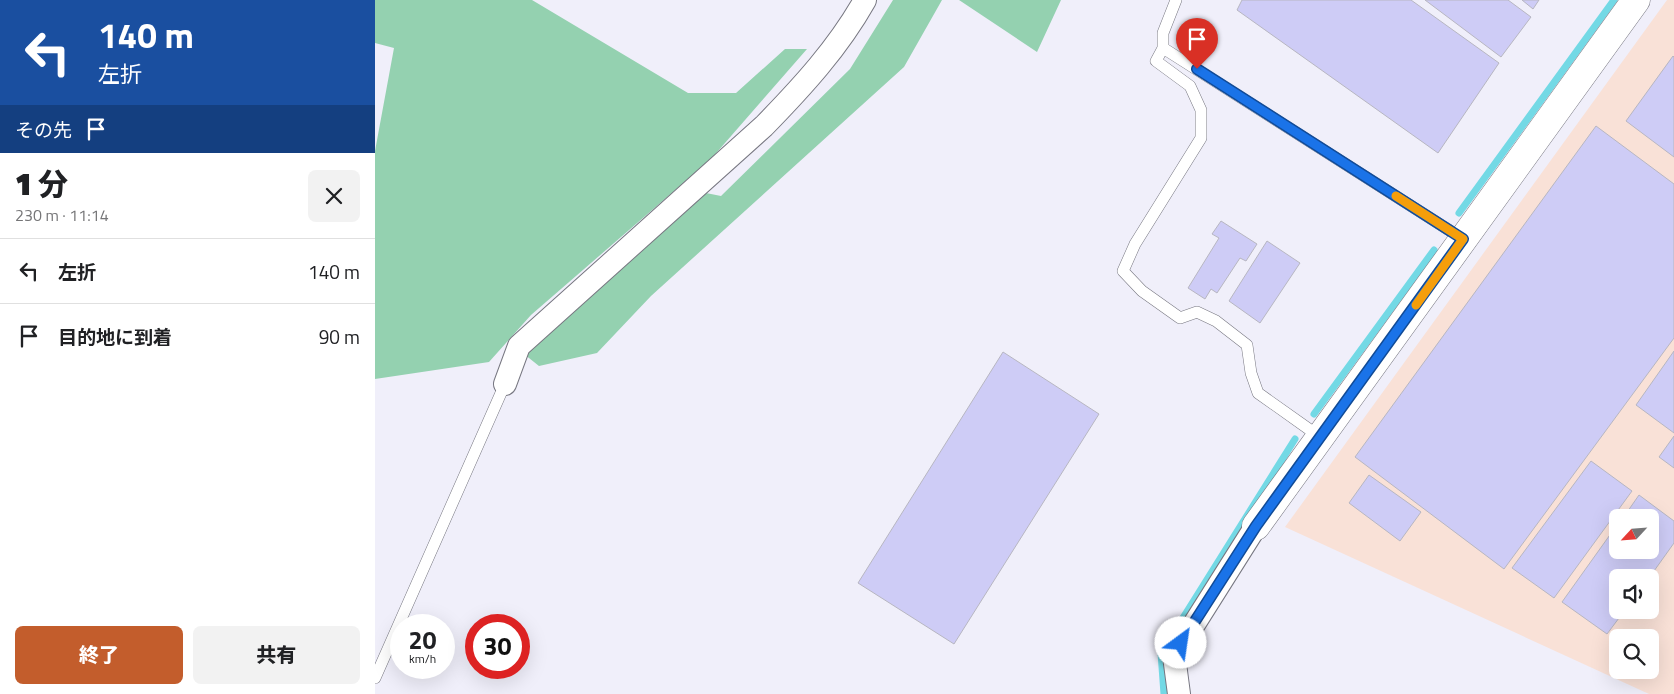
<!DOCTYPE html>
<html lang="ja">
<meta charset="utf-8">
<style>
:root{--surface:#fff;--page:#f2f2f2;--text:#202124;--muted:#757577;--line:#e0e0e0;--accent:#c35d2c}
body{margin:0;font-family:"Titillium Web","Noto Sans JP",sans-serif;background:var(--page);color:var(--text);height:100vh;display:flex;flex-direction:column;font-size:19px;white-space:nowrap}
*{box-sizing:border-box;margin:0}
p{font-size:16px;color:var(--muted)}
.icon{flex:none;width:28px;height:28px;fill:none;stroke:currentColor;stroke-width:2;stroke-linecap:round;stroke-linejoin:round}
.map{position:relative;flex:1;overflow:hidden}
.details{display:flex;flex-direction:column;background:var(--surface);width:375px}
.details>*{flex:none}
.guide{background:#1a4fa0;color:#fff;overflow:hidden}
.needle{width:32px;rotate:244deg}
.buttons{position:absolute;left:1234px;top:509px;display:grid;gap:10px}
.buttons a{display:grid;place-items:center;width:50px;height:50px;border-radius:8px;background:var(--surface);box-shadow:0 5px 20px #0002;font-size:25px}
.speed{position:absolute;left:15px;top:614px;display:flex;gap:10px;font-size:25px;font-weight:700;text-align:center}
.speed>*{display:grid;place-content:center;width:65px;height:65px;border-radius:50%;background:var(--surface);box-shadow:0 5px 20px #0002;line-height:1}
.speed small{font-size:12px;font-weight:400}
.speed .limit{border:8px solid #d22;background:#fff;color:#111}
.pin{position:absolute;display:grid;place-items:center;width:42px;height:42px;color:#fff;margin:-51px -21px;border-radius:50% 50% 50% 0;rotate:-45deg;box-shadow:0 0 5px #0007}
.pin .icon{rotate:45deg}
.me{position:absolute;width:55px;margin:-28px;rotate:31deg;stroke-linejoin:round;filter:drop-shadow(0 0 4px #0008)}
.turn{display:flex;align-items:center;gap:18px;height:105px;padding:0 15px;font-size:22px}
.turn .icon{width:65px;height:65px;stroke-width:2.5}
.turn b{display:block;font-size:35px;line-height:42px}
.then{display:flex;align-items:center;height:48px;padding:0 15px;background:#0003;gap:10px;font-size:19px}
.round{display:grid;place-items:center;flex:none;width:52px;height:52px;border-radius:8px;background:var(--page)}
.overview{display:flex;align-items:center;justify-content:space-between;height:85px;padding:0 15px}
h1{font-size:30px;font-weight:800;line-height:38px}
.cta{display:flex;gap:10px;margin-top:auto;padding:10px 15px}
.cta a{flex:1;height:58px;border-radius:8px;background:var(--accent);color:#fff;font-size:20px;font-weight:800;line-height:58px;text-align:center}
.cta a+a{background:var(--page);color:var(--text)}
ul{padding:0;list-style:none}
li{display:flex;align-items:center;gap:15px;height:65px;padding:0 15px;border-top:1px solid var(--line)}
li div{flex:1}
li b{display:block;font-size:19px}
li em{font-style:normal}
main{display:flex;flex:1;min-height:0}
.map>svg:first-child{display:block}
</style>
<main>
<section class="details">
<div class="guide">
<div class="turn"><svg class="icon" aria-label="left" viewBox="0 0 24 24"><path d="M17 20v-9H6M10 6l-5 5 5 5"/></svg><div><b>140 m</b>左折</div></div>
<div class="then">その先<svg class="icon" aria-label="arrive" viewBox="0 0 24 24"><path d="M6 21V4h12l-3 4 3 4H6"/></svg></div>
</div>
<div class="overview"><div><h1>1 分</h1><p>230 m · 11:14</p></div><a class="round"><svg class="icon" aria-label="close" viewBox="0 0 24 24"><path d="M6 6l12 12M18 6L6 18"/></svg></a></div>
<ul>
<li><svg class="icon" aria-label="left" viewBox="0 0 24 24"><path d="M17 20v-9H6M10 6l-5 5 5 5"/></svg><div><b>左折</b></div><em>140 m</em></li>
<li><svg class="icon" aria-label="arrive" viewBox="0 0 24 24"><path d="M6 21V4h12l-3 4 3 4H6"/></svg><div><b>目的地に到着</b></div><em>90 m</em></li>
</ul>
<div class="cta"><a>終了</a><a>共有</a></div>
</section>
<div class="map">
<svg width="1299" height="694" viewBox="0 0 1299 694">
<rect width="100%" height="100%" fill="#f0effa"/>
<path fill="#f9e1d7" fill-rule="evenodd" d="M1292 0H1299V694H1274L910 527ZM1242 518H1275V550H1242ZM1242 578H1275V610H1242ZM1242 638H1275V670H1242Z"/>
<path fill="#94d1b0" d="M0 0H157L313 93H361L410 49H432L336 159 156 315 114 362 0 379V151L19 48 0 43Z
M518 0H567L529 67 276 296 222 353 164 366 149 354 326 192 346 196 475 69Z
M584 0H686L662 52Z"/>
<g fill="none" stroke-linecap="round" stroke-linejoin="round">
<path stroke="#73d9e5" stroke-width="7" d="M1084 213 1239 0
M939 414 1059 250
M789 694 786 653 920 439"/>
</g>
<path fill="#ceccf6" stroke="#b7b6c1" d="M867 0H1036L1124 63 1063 153 862 10Z
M1050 0H1133L1156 17 1126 57Z
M1147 0H1164L1158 9Z
M1298 56 1299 57V157L1251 121Z
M1221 126 1299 184V338L1129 569 980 457Z
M846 221 882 244 871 261 865 258 842 293 836 289 830 299 813 288 844 238 837 234Z
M892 241 925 263 885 323 854 301Z
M1299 351V433L1261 405Z
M628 352 724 414 579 644 483 583Z
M1299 436V468L1284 457Z
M1216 461 1257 491 1179 598 1137 568Z
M994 475 1046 512 1025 541 974 503Z
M1264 495 1299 521V543L1274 578H1242V610H1250L1232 634 1187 602 1242 525V550H1275V518H1248Z"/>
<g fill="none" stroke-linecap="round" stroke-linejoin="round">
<defs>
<path id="service" d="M801 0 788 33V48L781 61 815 86 826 110V138L760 244 748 271 767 291 805 318 822 312 841 321 872 345 876 373 883 393 945 437
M788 48 1088 239
M0 678 130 384"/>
<path id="minor" d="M130 384 144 346 389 126C427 87 463 48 490 0
M804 694 799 656 881 526"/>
<path id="tertiary" d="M881 526 1261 0"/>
</defs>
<use href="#service" stroke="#777781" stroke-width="12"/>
<use href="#minor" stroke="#777781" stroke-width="24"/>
<use href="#tertiary" stroke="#777781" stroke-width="29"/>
<use href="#service" stroke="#fff" stroke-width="11"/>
<use href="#minor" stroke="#fff" stroke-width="22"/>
<use href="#tertiary" stroke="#fff" stroke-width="28"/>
</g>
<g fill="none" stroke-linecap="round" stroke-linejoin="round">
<defs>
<path id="route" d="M806 643 881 526 1088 239 822 69"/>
</defs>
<use href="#route" stroke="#114b97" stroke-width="12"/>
<use href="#route" stroke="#1a73e8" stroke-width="9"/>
<path stroke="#f59e0b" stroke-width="9" d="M1021 196 1088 239 1041 305"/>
</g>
</svg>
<div class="buttons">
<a><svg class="needle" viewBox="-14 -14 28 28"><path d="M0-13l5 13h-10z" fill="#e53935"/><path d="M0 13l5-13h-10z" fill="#757577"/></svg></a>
<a><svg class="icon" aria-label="sound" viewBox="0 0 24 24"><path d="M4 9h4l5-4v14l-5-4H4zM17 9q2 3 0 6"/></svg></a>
<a><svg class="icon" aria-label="search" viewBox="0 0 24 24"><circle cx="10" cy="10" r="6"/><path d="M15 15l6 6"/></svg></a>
</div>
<div class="speed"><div>20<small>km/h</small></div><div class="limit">30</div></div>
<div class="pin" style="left:822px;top:69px;background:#d93025"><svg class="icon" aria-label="arrive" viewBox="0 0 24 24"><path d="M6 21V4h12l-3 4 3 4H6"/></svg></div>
<svg class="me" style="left:806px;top:643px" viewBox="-20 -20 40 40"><circle r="19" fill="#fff"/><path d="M0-13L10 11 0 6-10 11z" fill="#1a73e8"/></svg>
</div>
</main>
